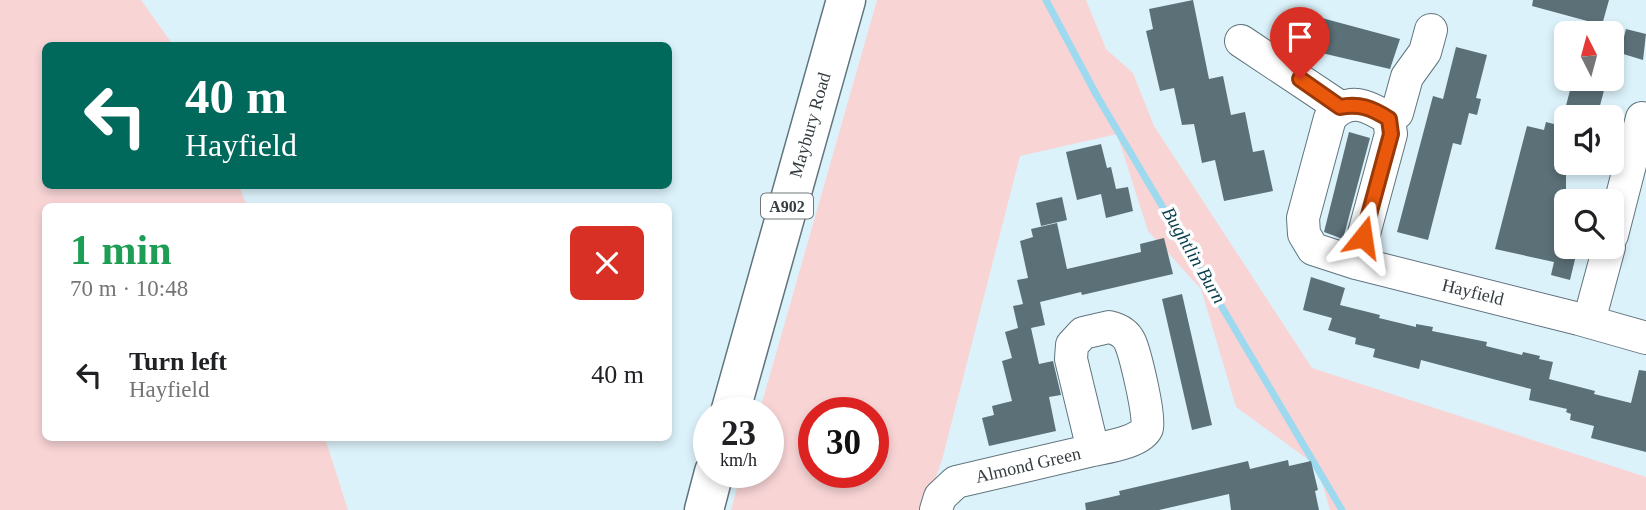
<!DOCTYPE html>
<meta charset="utf-8">
<style>
:root{--surface:#fff;--page:#f2f2f2;--text:#202124;--muted:#757577}
body{margin:0;font-family:"Times New Roman",serif;background:var(--page);color:var(--text);height:100vh;display:flex;flex-direction:column;font-size:26px;white-space:nowrap}
*{box-sizing:border-box;margin:0}
p{font-size:23px;color:var(--muted)}
.icon{flex:none;width:38px;height:38px;fill:none;stroke:currentColor;stroke-width:2;stroke-linecap:round;stroke-linejoin:round}
.map{position:relative;flex:1;overflow:hidden}
.drawer{position:absolute;left:42px;top:203px;width:630px;height:238px;display:flex;flex-direction:column;background:var(--surface);border-radius:10px;box-shadow:0 4px 10px #0003}
.drawer>*{flex:none}
.top-card{position:absolute;left:42px;top:42px;width:630px;height:147px;border-radius:10px;box-shadow:0 4px 10px #0003;background:#00695c;color:#fff;overflow:hidden}
.needle{width:46px;rotate:354deg}
.tools{position:absolute;left:1554px;top:21px;display:grid;gap:14px}
.tools a{display:grid;place-items:center;width:70px;height:70px;border-radius:10px;background:var(--surface);box-shadow:0 4px 10px #0003;font-size:35px}
.speed{position:absolute;left:693px;top:397px;display:flex;gap:14px;font-size:35px;font-weight:700;text-align:center}
.speed>*{display:grid;place-content:center;width:91px;height:91px;border-radius:50%;background:var(--surface);box-shadow:0 4px 10px #0003;line-height:1}
.speed small{font-size:18px;font-weight:400}
.speed .limit{border:10px solid #d22;background:#fff;color:#111}
.pin{position:absolute;display:grid;place-items:center;width:60px;height:60px;color:#fff;margin:-72px -30px;border-radius:50% 50% 50% 0;rotate:-45deg;box-shadow:0 0 7px #0007}
.pin .icon{rotate:45deg}
.me{position:absolute;width:77px;margin:-38px;rotate:15deg;stroke-linejoin:round;filter:drop-shadow(0 0 5px #0008)}
.turn{display:flex;align-items:center;gap:24px;height:147px;padding:0 28px;font-size:32px}
.turn .icon{width:91px;height:91px;stroke-width:2.5}
.turn b{display:block;font-size:49px;line-height:60px}
.round{display:grid;place-items:center;flex:none;width:74px;height:74px;border-radius:10px;background:var(--page)}
.overview{display:flex;align-items:center;justify-content:space-between;height:119px;padding:0 28px}
h1{font-size:42px;font-weight:600;line-height:52px;color:#1e9e55}
ul{padding:0;list-style:none}
li{display:flex;align-items:center;gap:21px;height:105px;padding:0 28px}
li div{flex:1}
li b{display:block;font-size:26px}
li em{font-style:normal}
.map>svg:first-child{display:block}
</style>
<div class="map">
<svg width="1646" height="510" viewBox="0 0 1646 510">
<rect width="100%" height="100%" fill="#dcf2fb"/>
<path fill="#f8d4d5" fill-rule="evenodd" d="M0 0H141L173 45 46 46V186H239L247 206H46V438H325L348 510H0Z
M877 0H1086L1106 49 1133 73 1154 126 1312 368 1646 477V510H1330L1317 466 1236 407 1201 289 1148 231 1117 134 1020 156 942 460 924 510H731L741 473 768 472V413H759ZM814 413H873V472H814Z"/>
<g fill="none" stroke-linecap="round" stroke-linejoin="round">
<path stroke="#9dd9ef" stroke-width="7" d="M1046 0 1097 96 1342 510"/>
</g>
<path fill="#5b7077" d="M1193 0 1209 79 1223 76 1231 115 1245 112 1253 152 1264 150 1273 191 1224 201 1215 160 1202 163 1194 124 1182 125 1174 88 1160 91 1146 31 1153 29 1149 9Z
M1533 0H1609L1602 25 1532 6Z
M1307 14 1400 39 1390 69 1313 51 1314 45 1300 42Z
M1626 29 1646 34 1643 60 1620 53Z
M1456 47 1487 55 1476 98 1481 99 1477 115 1469 113 1461 145 1453 143 1428 240 1397 232 1433 96 1443 99Z
M1573 79H1607L1597 117H1563Z
M1546 122 1566 127V247H1578L1570 280 1551 275 1554 262 1495 249 1527 126 1544 130Z
M1349 132 1370 138 1343 239 1324 232Z
M1101 144 1107 168 1111 167 1116 189 1128 187 1133 211 1106 218 1101 194 1077 200 1066 152Z
M1062 197 1067 220 1041 226 1036 203Z
M1057 223 1067 269 1141 252 1140 244 1164 238 1173 274 1082 295 1081 292 1040 302 1045 325 1031 328 1039 364 1053 361 1061 395 1049 397 1056 431 989 446 982 418 994 415 992 406 1012 401 1002 361 1012 358 1005 332 1018 328 1013 306 1023 304 1017 280 1028 278 1020 241 1033 237 1031 229Z
M1311 277 1345 288 1340 305 1380 315 1379 318 1416 327V324L1433 327 1432 331 1487 342 1486 346 1522 355 1523 352 1540 356 1539 359 1553 362 1549 379 1595 391 1594 394 1631 403 1639 370 1646 371V452L1591 438 1594 426 1570 420 1571 414 1566 412 1567 409 1529 400 1531 389 1421 360 1419 369 1373 357 1375 349 1355 344 1356 338 1328 330 1332 318 1303 310Z
M1182 294 1212 425 1192 430 1162 299Z
M1288 460 1289 466 1311 461 1318 490 1315 491 1319 510H1231L1229 494 1159 510H1086L1085 503 1120 495 1119 491 1248 461 1250 469Z"/>
<g fill="none" stroke-linecap="round" stroke-linejoin="round">
<defs>
<path id="minor" d="M1241 41 1340 107
M1389 119 1397 113 1407 77 1425 52 1431 30
M1612 235 1642 118
M1356 263 1391 134 1389 119C1367 105 1349 96 1330 118L1303 218 1304 234 1313 249 1356 263 1579 319 1646 338
M1589 321 1609 247
M1109 327C1118 329 1126 333 1130 342 1135 353 1151 419 1147 428 1141 442 1107 447 1093 450L1071 359 1072 345 1083 333Z
M936 510 940 497 956 482 1093 450"/>
<path id="major" d="M730 413 846 0
M704 510 714 472"/>
</defs>
<use href="#minor" stroke="#60747c" stroke-width="34"/>
<use href="#major" stroke="#60747c" stroke-width="41"/>
<use href="#minor" stroke="#fff" stroke-width="32"/>
<use href="#major" stroke="#fff" stroke-width="38"/>
</g>
<g fill="none" stroke-linecap="round" stroke-linejoin="round">
<defs>
<path id="route" d="M1300 79 1340 107C1359 103 1372 108 1389 119L1391 134 1363 237"/>
</defs>
<use href="#route" stroke="#983908" stroke-width="18"/>
<use href="#route" stroke="#ea580c" stroke-width="12"/>
</g>
<g text-anchor="middle" dominant-baseline="central" stroke-width="7" stroke-linejoin="round" paint-order="stroke">
<rect fill="#fff" stroke="#707679" stroke-width="2" x="761" y="193.5" width="52" height="25" rx="5"/>
<g font-size="16" font-weight="bold" fill="#333c40">
<text x="787" y="206">A902</text>
</g>
<g font-size="18" fill="#333c40" stroke="#fff">
<text transform="translate(810 125) rotate(-74)">Maybury Road</text>
<text transform="translate(1473 292) rotate(14)">Hayfield</text>
<text transform="translate(1028 465) rotate(-13)">Almond Green</text>
</g>
<g font-size="19" font-style="italic" fill="#073e4e" stroke="#fff">
<text transform="translate(1194 255) rotate(60)">Bughtlin Burn</text>
</g>
</g>
</svg>
<div class="tools">
<a><svg class="needle" viewBox="-14 -14 28 28"><path d="M0-13l5 13h-10z" fill="#e53935"/><path d="M0 13l5-13h-10z" fill="#757577"/></svg></a>
<a><svg class="icon" aria-label="sound" viewBox="0 0 24 24"><path d="M4 9h4l5-4v14l-5-4H4zM17 9q2 3 0 6"/></svg></a>
<a><svg class="icon" aria-label="search" viewBox="0 0 24 24"><circle cx="10" cy="10" r="6"/><path d="M15 15l6 6"/></svg></a>
</div>
<div class="speed"><div>23<small>km/h</small></div><div class="limit">30</div></div>
<div class="pin" style="left:1300px;top:79px;background:#d93025"><svg class="icon" aria-label="arrive" viewBox="0 0 24 24"><path d="M6 21V4h12l-3 4 3 4H6"/></svg></div>
<svg class="me" style="left:1363px;top:237px" viewBox="-20 -20 40 40"><path d="M0-17L14 15 0 8-14 15z" fill="#ea580c" stroke="#fff" stroke-width="4"/></svg>
<div class="top-card">
<div class="turn"><svg class="icon" aria-label="left" viewBox="0 0 24 24"><path d="M17 20v-9H6M10 6l-5 5 5 5"/></svg><div><b>40 m</b>Hayfield</div></div>
</div>
<section class="drawer">
<div class="overview"><div><h1>1 min</h1><p>70 m · 10:48</p></div><a class="round" style="background:#d93025;color:#fff"><svg class="icon" aria-label="close" viewBox="0 0 24 24"><path d="M6 6l12 12M18 6L6 18"/></svg></a></div>
<ul>
<li><svg class="icon" aria-label="left" viewBox="0 0 24 24"><path d="M17 20v-9H6M10 6l-5 5 5 5"/></svg><div><b>Turn left</b><p>Hayfield</p></div><em>40 m</em></li>
</ul>
</section>
</div>
